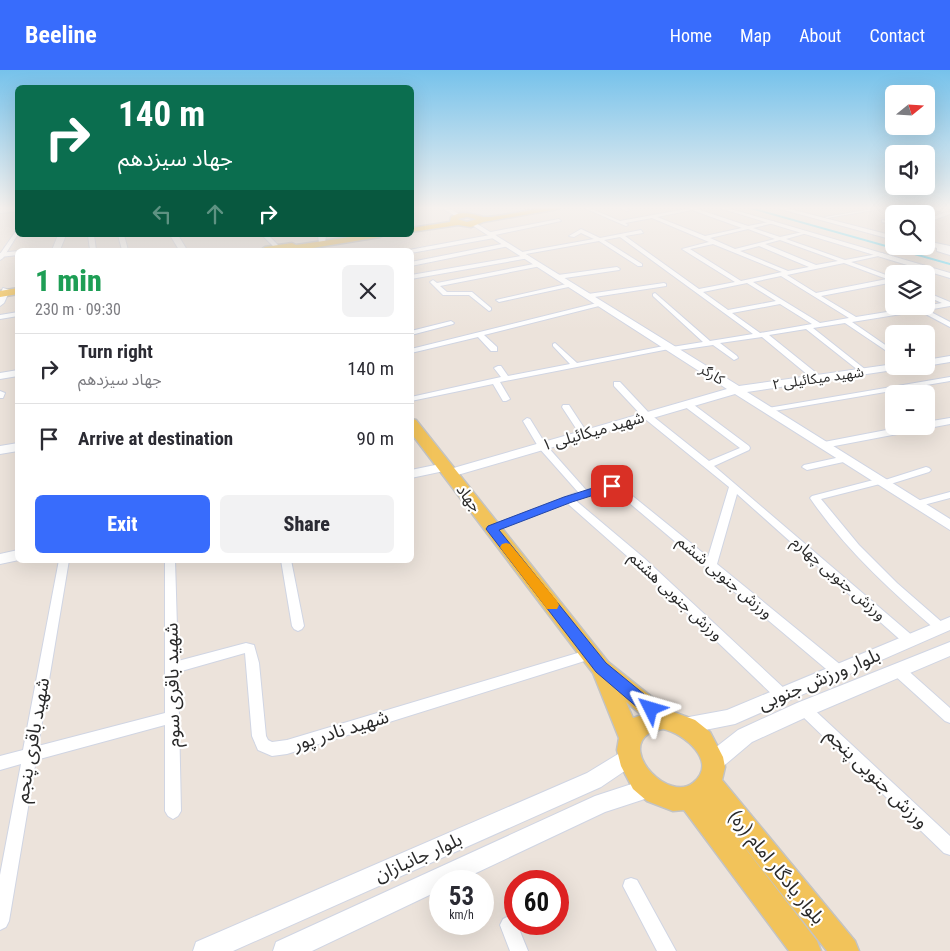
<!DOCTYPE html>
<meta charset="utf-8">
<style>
:root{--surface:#fff;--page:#f2f2f3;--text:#2b2b33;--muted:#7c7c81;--line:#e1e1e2;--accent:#386cfc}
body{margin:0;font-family:"Roboto Condensed","Noto Sans Arabic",sans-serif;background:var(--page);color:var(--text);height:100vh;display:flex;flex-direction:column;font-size:19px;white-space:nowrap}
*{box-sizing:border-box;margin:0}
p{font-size:16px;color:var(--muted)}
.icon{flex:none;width:28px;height:28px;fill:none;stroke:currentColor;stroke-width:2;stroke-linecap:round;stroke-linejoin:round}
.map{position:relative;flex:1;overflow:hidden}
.side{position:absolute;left:15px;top:178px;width:399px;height:315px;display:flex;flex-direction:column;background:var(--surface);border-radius:8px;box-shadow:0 5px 20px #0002}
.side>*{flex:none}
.top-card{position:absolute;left:15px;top:15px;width:399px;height:152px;border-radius:8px;box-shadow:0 5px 20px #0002;background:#0b6e4f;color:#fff;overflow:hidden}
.needle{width:32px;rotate:72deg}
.controls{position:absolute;left:885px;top:15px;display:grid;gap:10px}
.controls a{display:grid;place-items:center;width:50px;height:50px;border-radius:8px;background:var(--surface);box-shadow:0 5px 20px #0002;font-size:25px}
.speed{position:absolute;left:429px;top:800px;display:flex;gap:10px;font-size:25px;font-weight:700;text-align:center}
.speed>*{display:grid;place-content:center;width:65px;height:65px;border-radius:50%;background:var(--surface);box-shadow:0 5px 20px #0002;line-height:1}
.speed small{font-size:12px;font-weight:400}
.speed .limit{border:8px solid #d22;background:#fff;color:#111}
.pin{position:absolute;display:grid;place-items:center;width:42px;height:42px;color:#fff;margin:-21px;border-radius:10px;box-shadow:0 2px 8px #0006}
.me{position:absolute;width:55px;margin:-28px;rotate:310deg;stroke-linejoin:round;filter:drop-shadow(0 0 4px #0008)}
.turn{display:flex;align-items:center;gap:18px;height:105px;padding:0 20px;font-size:22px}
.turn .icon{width:65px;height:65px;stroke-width:2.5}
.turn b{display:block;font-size:35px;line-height:42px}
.lanes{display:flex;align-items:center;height:48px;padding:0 20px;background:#0003;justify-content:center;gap:25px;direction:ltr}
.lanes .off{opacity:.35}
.round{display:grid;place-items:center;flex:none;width:52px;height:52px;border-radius:8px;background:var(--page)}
.head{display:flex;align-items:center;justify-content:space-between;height:85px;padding:0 20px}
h1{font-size:30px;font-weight:800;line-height:38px;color:#1e9e55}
.action{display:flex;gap:10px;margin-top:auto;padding:10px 20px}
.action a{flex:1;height:58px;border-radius:8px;background:var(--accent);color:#fff;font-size:20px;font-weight:800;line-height:58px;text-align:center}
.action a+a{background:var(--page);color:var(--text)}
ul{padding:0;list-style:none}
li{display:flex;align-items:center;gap:15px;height:70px;padding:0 20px;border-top:1px solid var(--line)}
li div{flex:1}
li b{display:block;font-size:19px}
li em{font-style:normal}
header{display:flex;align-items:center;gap:30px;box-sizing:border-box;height:70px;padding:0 25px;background:var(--accent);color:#fff}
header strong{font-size:24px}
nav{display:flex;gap:28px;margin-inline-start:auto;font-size:18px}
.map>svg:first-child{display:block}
</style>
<header>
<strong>Beeline</strong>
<nav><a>Home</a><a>Map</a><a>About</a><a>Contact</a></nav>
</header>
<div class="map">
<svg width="950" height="881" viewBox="0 0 950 881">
<rect width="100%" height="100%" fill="#ece3db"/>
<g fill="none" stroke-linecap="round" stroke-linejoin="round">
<path stroke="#6cd7f0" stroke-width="2" d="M747 137 950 194"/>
<defs>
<path id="street" d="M582 137H587L620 151 697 137 699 138 697 139 748 156 774 151V153L753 158 780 167 807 161V163L786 169 845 190 883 183V185L851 192 894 208V212L821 226 856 247 942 233 926 226V222L950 232V236L927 240 950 252V257L920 241 852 252 894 281V286L845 253 813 258 866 300V304H863L806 259 769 265 820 306V310H814L762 267 720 273 737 286 738 288 734 290 713 275 672 281 669 279 500 312 510 329 506 331H503L493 314 411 331V327L501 307 494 298 498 296H501L508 306 570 294 553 276V274L555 273 577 293 669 275 672 277 703 272 653 226V224L655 223 710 271 753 264 620 167 604 170 642 194V196H638L599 171 520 185V183L522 182 594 169 581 163 574 167 569 166 581 159 600 168 641 160 643 163 625 166 699 219 735 212 682 179 709 172 652 148 625 153 628 155 626 156ZM692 140 742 158 705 166 657 147ZM748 159 775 169 735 179 710 168ZM780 170 838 191 816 195 765 174ZM713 174 782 202 741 211 690 179ZM759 176 809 197 788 201 740 181ZM844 193 887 209 816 223 787 205ZM781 206 849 248 820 253 753 212ZM747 213 776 231 728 240 703 222ZM780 234 812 254 760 263 732 243Z
M617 137H622L629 140 627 141Z
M884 137H892L827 148 825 147Z
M411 140 415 141V143H411Z
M948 141H950V144L926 153V150Z
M559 149 561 151 495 165 497 166 494 168 411 183V180H409L490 165 488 164 491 162Z
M882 150 894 152V155L882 152Z
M18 158V164L3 188 0 190V184Z
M88 165H94L96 180H90Z
M118 165H124L128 180H122Z
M262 165H268L280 177V179H276Z
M507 173 509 174V176L411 196V192Z
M527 185 530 187 529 188 411 209V205Z
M539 193 542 195 541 196 440 216 447 222H472L491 238V240L489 241 469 225H443L430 212 433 210 437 213Z
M617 197 620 199 619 200 558 209 555 207 558 205Z
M571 213 573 214V216L499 232 496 230Z
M664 213 666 214V216L588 228 585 226 588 224Z
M601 232 603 233V235L484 265 497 277V281H491L478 267 411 283V279Z
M18 242V246L0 249V245Z
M451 251 454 253 453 254 411 265V261Z
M950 307V311L768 342 764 340 768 338Z
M614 312H620L650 344 709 391 740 378 684 336V332H690L749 376 750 378 749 380 714 396 914 567 916 571 914 575 910 576 906 575 737 424 717 494 842 596 843 600 842 604 837 605 832 604 614 420 596 423 575 430 644 488 787 621 789 625 787 629 782 631 777 629 636 494 567 433 496 461H488L487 459 488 457 578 422 539 378 523 351 527 348 530 349 546 375 586 420 607 414 619 415 708 487 729 417 644 348 614 316Z
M0 321 5 323 3 328H0Z
M563 335H569L588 364 587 366H581L562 337Z
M950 348V354L824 378 820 375 824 372 907 356H926V352Z
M845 386 848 387 850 389 848 391 807 400 802 397 804 395Z
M926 397 929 398 931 400 929 402 884 416 880 414 821 429 859 475 897 513 944 554 946 557 944 560 940 562 936 560C890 520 845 479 810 428L812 426 881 408 885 410Z
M950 422V428L916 437 911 434 913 432Z
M59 490H69L38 676 165 643V490H175L178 591 246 573 254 575 259 593 266 666 268 670 272 672 287 670 591 579 595 580 597 584 595 588 591 589 287 684 272 686 258 680 252 666 245 583 178 602 181 741 178 746 173 749 168 746 165 741V655L36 690 9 851 6 857 0 860V805L21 694 0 700V686L23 680Z
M281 490H291L304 556 302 559 298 561 294 559 292 556Z
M899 596 904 597 950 638V653L945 651 894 605 893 601 894 597Z
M804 633 809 635 950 766V785L944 783 799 643 797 639 799 635Z
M631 808 637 810 676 881H657L623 816 625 810Z
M509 846 515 849V854H517L528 881H510L500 855 503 849Z"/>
<path id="secondary" d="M18 137V141L0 143V139Z
M440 137H447L462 146 457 147Z
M716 137H724L950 203V208Z
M773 137H782L894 166V170Z
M922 137H932L950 140V144Z
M474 152 739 316 894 294V296H905L900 299 747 322 950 449V460L735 324 454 406H444L443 403 444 401 411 408V400L445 393 449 394 450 399 727 319 472 155V153Z
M58 165H66L60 180H52Z
M170 165H178L187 180H179Z
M318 165H326L325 173H319Z
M926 171 950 176V185L937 181V178L926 175Z
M18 181V185L0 187V183Z
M3 218 10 220 4 233 0 236V224Z
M950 286V292L926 296V290Z
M18 300V306L0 309V303Z
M18 373V381L0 384V376Z
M18 480 19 490 0 494V484Z
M950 547V560L735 654 685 664 678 661 676 655 678 649 727 640Z
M950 572V586L811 645 752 672 720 699 713 701 706 699 703 692 706 685 738 660 797 633Z
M628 678 635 680 638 687 635 694 601 717 233 881H193L196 872 587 703Z
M650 708 657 711 660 718 657 725 605 742 459 811H440V820L312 881H273L276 872 595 726Z"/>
<path id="primary" d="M547 137H562L558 139 483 152 471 157 458 155 411 162V158L450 152 451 147C462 139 474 145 484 147 493 148 535 139 547 137ZM467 147 476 149H477L467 152 457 149Z
M364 165H384L380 167 300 180H261L265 177 292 173 296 175Z
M18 218V224L0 227V221Z
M411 349 416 350 608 592 668 640 695 650 710 662 723 687 725 697 722 710 855 871 859 881H827L728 756 817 871 821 881H789L684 740 673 741 647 731 633 719 621 696 617 680 619 668 593 603 411 363ZM626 632 642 645 633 648ZM663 659C684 663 719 692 693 713 669 732 621 683 648 664 652 661 659 660 663 659Z"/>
</defs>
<use href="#street" stroke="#d0d5e3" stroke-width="2"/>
<use href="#secondary" stroke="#d0d5e3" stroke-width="2"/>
<use href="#primary" stroke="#c3c3c3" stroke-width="3"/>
<use href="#street" fill="#fff" fill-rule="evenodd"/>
<use href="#secondary" fill="#fff" fill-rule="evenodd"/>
<use href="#primary" fill="#f2c35a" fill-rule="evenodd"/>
</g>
<linearGradient id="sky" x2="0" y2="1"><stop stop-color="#76c2eb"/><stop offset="0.53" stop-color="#f6f2ef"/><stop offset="1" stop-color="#f6f2ef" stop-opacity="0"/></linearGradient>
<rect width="950" height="260" fill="url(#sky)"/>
<path fill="#386cfc" stroke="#2446a4" d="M612 412 616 413 617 416 616 418 572 432 499 460 606 593 656 634 658 639 656 644 651 646 645 644 596 602 486 459 488 456 564 427Z"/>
<path fill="#f59e0b" d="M506 473 510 474 557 531 559 535 557 539H547L502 480 500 477 502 474Z"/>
<g text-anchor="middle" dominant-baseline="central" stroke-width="4.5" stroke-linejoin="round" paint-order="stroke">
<g font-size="14" fill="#2a2a2a" stroke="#fff">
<text transform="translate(712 304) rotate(32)">کارگر</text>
<text transform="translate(818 308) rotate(-8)">شهید میکائیلی ۲</text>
</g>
<g font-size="16" fill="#2a2a2a" stroke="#fff">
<text transform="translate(593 361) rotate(-16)">شهید میکائیلی ۱</text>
<text transform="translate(469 428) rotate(53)">جهاد</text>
<text transform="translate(725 507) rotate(40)">ورزش جنوبی ششم</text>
<text transform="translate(839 508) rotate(41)">ورزش جنوبی چهارم</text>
<text transform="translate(676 526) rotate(43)">ورزش جنوبی هشتم</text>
</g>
<g font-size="19" fill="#2a2a2a" stroke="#fff">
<text transform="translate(819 609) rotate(-23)">بلوار ورزش جنوبی</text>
<text transform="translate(172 615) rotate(-91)">شهید باقری سوم</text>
<text transform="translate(341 660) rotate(-17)">شهید نادر پور</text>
<text transform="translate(32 670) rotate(-80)">شهید باقری پنجم</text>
<text transform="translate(877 708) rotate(44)">ورزش جنوبی پنجم</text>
<text transform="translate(418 787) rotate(-24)">بلوار جانبازان</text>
<text transform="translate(777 797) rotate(51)">بلوار یادگار امام (ره)</text>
</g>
</g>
</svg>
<div class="controls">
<a><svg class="needle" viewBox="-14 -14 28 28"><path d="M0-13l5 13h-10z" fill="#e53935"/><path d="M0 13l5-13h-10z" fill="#7c7c81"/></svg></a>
<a><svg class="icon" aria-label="sound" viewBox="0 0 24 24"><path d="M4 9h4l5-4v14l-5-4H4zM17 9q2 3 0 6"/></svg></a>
<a><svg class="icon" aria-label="search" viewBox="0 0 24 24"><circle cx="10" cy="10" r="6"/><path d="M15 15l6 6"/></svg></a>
<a><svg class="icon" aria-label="layers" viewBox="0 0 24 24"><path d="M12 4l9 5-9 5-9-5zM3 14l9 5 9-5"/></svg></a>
<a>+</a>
<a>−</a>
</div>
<div class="speed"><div>53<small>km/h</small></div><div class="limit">60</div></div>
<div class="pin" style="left:612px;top:416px;background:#d93025"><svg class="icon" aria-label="arrive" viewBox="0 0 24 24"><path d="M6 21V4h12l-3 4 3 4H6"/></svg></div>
<svg class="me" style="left:651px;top:639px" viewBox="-20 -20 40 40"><path d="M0-17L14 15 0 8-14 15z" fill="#386cfc" stroke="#fff" stroke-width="4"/></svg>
<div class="top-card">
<div class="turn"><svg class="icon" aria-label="right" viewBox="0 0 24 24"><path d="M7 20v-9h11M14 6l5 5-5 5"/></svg><div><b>140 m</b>جهاد سیزدهم</div></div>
<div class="lanes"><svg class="icon off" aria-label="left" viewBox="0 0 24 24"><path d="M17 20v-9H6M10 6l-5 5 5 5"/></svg><svg class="icon off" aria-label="ahead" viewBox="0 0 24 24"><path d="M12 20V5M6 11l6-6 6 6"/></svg><svg class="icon" aria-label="right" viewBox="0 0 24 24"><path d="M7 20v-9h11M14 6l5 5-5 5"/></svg></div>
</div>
<section class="side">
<div class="head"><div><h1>1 min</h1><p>230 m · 09:30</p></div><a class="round"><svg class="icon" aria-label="close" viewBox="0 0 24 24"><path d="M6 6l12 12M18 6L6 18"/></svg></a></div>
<ul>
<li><svg class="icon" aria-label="right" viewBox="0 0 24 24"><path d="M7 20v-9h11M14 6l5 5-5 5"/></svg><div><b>Turn right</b><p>جهاد سیزدهم</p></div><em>140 m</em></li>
<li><svg class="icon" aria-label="arrive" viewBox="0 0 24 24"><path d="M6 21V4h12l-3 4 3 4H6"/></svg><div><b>Arrive at destination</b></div><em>90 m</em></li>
</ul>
<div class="action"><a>Exit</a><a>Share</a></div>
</section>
</div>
